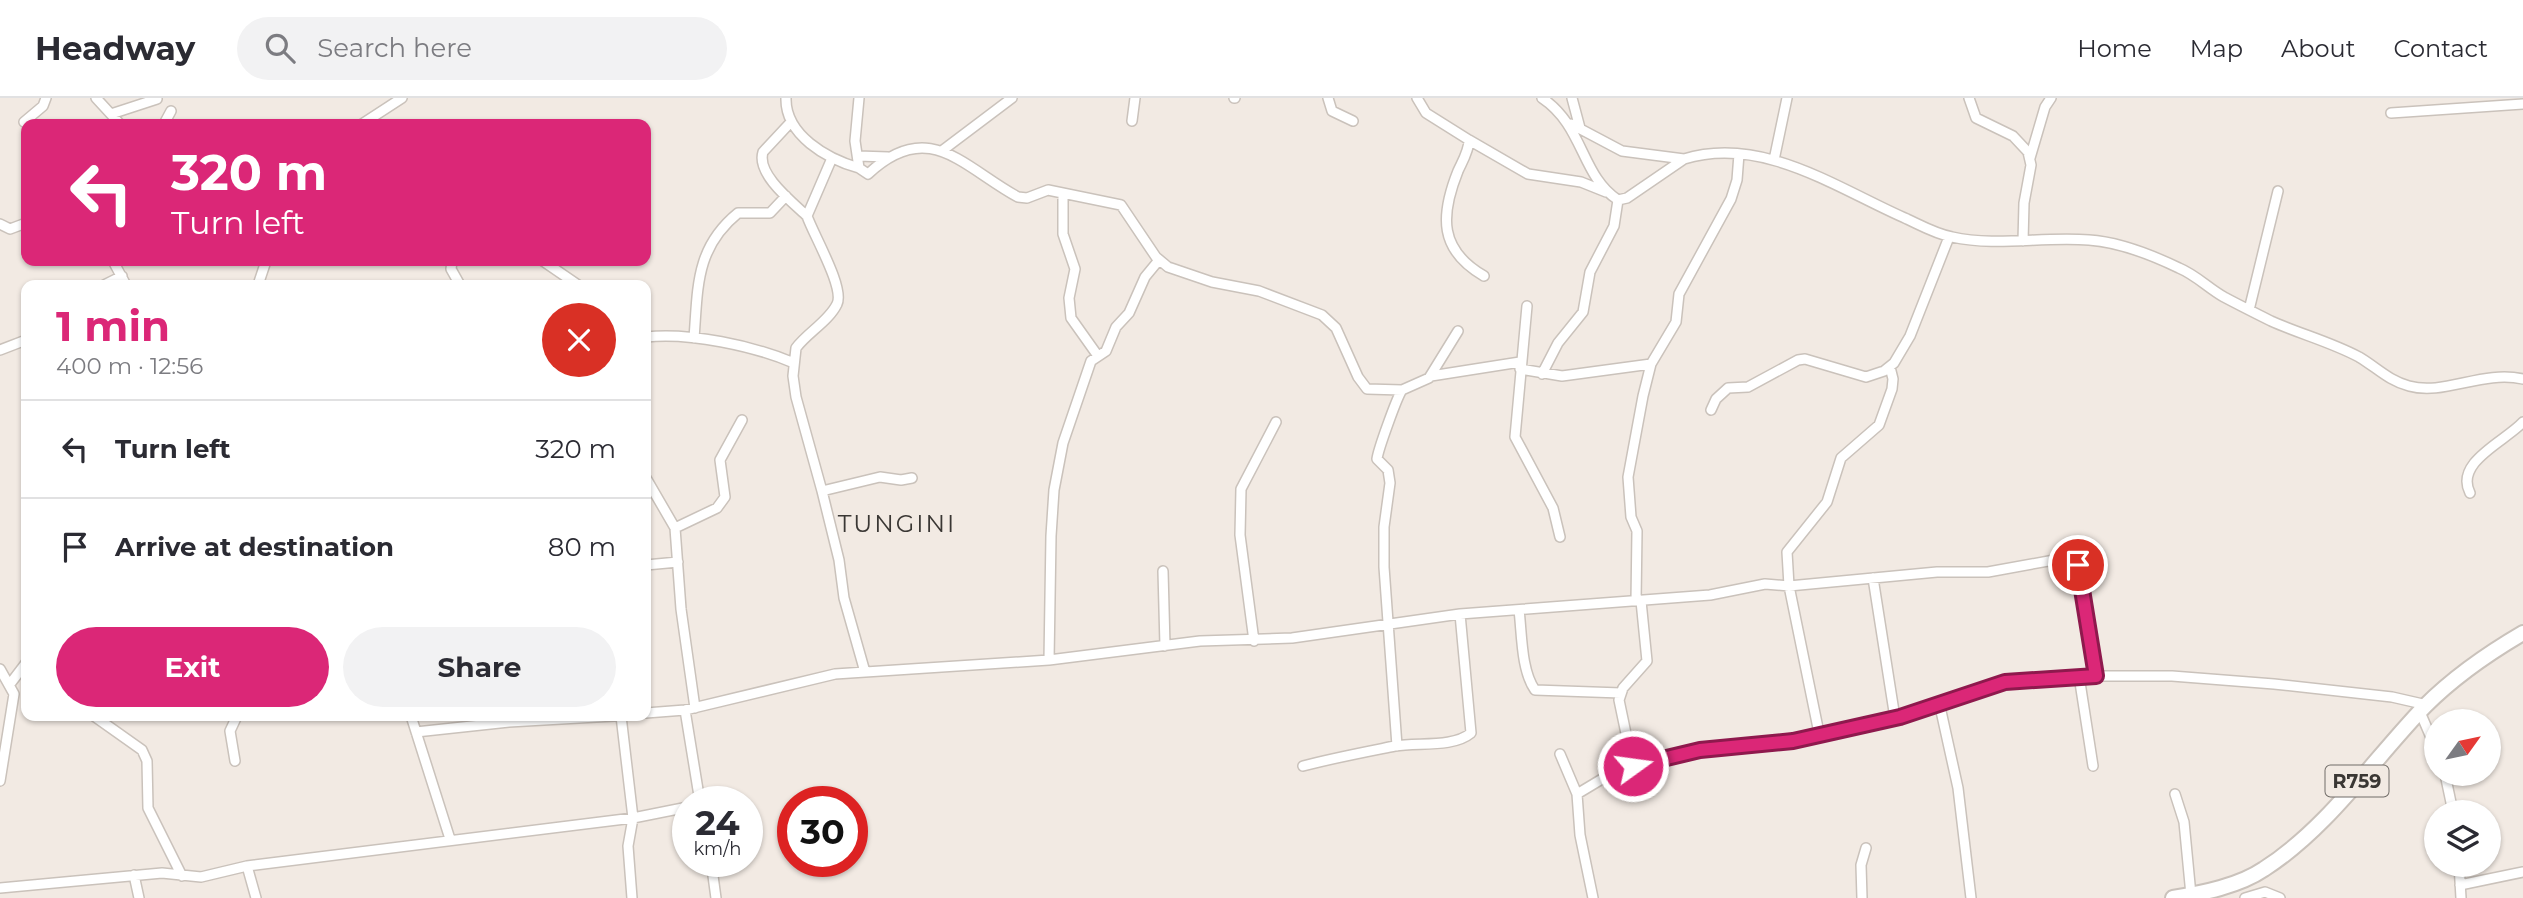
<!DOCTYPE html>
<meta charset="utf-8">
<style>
:root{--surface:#fff;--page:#f2f2f3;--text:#2b2b33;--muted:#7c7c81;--line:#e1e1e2;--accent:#db2777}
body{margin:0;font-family:Montserrat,sans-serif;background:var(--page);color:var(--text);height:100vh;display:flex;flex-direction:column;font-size:26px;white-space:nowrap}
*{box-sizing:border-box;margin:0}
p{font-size:23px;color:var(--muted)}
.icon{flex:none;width:38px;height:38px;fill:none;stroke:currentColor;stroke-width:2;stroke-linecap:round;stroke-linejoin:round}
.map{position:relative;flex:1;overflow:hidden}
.drawer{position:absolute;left:21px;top:182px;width:630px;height:441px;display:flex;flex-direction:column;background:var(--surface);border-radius:14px;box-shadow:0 2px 5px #0004}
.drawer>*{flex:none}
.hud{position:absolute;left:21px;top:21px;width:630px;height:147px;border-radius:14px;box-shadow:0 2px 5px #0004;background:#db2777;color:#fff;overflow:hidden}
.needle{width:46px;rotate:57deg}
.buttons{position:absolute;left:2424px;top:611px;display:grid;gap:14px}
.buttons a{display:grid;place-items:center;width:77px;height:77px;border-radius:50%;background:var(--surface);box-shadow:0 2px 5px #0004;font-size:35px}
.speed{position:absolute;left:672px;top:688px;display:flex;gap:14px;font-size:35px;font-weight:700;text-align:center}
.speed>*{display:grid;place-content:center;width:91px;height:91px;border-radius:50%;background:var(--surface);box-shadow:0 2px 5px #0004;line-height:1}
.speed small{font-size:18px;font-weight:400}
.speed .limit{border:10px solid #d22;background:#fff;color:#111}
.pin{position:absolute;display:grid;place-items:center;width:60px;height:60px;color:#fff;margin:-30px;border:4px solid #fff;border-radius:50%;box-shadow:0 2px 7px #0007}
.me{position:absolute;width:77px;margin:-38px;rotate:76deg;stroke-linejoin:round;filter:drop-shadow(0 0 5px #0008)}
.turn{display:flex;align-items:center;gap:24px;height:147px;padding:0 35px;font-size:32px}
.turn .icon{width:91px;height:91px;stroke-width:2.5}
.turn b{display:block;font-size:49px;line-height:60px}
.round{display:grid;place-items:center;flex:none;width:74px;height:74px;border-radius:37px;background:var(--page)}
.summary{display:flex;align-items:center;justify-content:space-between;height:119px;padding:0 35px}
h1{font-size:42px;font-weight:700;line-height:52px;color:var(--accent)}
.cta{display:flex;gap:14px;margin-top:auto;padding:14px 35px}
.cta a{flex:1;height:80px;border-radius:42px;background:var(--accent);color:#fff;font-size:28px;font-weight:700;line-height:80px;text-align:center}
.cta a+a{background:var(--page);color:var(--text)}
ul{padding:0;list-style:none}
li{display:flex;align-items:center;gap:21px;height:98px;padding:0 35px;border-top:2px solid var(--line)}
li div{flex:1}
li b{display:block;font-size:26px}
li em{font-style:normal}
header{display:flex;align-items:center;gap:42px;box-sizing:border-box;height:98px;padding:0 35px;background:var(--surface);border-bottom:2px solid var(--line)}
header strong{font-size:33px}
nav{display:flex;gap:38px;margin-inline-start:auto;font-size:24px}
.search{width:490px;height:63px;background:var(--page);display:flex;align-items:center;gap:18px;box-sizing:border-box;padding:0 24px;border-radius:38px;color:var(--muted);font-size:26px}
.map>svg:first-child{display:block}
</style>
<header>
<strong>Headway</strong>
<div class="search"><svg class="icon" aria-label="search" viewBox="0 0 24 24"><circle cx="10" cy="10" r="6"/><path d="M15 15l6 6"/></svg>Search here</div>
<nav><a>Home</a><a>Map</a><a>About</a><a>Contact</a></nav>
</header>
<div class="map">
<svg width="2523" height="800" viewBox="0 0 2523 800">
<rect width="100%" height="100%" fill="#f2eae3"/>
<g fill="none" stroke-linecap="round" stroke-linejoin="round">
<defs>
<path id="minor" d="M96 0 120 26
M786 0C785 37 827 61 859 70L855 43 859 0
M1234 0H1235
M1328 0 1332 13 1353 23
M1417 0 1426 15 1469 42C1469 53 1462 64 1458 73 1440 118 1439 152 1484 178
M1542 0C1584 28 1581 78 1618 102L1627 100 1684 61C1763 37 1838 91 1907 121 1922 128 1936 136 1952 139 1997 149 2043 138 2089 142 2119 144 2152 157 2179 170 2196 177 2208 190 2224 199 2239 207 2255 215 2271 223 2300 236 2331 244 2359 259 2376 269 2389 283 2409 288 2444 298 2482 272 2523 281
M1572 0 1580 30
M1969 0 1976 20 2013 38 2028 54 2031 67 2024 105 2023 143
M2391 15 2523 6
M111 16 157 1
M1132 23 1135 0
M24 24 43 8 46 0
M790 25 763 54C756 76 792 104 807 118
M164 26 171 13
M362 26 402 0
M1571 26 1622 53 1684 61
M1469 42 1528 76 1581 84 1606 94
M943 52 1012 0
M858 58 888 59
M832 60 807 118C813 136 845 190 837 206 829 223 807 235 796 250L793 278 796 299 822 393 839 462 844 500 865 574
M2030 60 2045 9 2051 0
M1774 62 1787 0
M859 70 868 76C929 19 963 69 1018 99L1027 100 1048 92 1121 107 1156 159 1168 169 1212 184 1259 193 1322 217 1336 230 1358 279 1367 291 1402 292 1429 280 1458 233
M1063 95V136L1075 171 1069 200 1071 220 1098 258
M0 126 10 131 26 125
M113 163 126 187
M452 163 451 171 460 187
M543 163 578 187
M104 187 122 178
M258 187 266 163
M1527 208 1515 339 1553 410 1560 439
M2249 212 2278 93
M646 239C689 234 754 248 794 265
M694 240C698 190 695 150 738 115H770L786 98
M0 252 26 242
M1520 271 1562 278 1651 266
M1542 276 1558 245 1583 214 1590 174 1614 128 1618 102
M1431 278 1520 264
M1711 312 1716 301 1728 290 1748 289 1798 262 1805 261 1866 279 1884 273 1894 265 1910 238 1949 139
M646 380 675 430 681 511 695 610
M822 393 880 379 901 382 912 380
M2470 395C2454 364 2506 343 2523 324
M675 430 717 410 725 399 720 362 742 322
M646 467 678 464
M1163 473 1165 548
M1873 480 1895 620
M1636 503 1637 433 1631 419 1628 379 1643 298 1651 266 1676 224 1679 196 1731 101 1737 82 1739 56
M1519 512C1522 536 1521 572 1535 592L1621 595
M1254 543 1240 437 1241 391 1276 324
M1049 562 1051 438 1054 392 1063 345 1091 263 1106 253 1116 229 1129 215 1145 179 1159 162
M0 571 14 596 0 683
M2079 578 2093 668
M10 586 26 565
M1939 604 1958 690 1971 800
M685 612 700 704
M2420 614 2436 651
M646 615 685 612 835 576 1049 562 1200 543 1292 540 1460 516 1710 497 1765 486 1789 488 1937 474H1988L2065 460 2076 464 2080 471 2096 578
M94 618 142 652 147 663 148 710 182 778
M411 618 450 741
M621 618 633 720 628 748 632 800
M416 634 509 624 614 618
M1819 635 1789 488 1787 454 1827 404 1841 360 1879 327 1892 291 1893 281 1890 269
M1397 648 1384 469V429L1390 385 1388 372 1377 361C1378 352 1397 299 1402 292
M1560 656 1577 696 1580 737 1593 800
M235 663 230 633 237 618
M1303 668C1333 660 1365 654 1395 648 1418 644 1453 650 1471 635L1460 516
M1633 669 1619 602 1623 590 1647 563 1641 503
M2445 676 2453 714
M1577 696 1617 672 1700 652 1793 643 1900 619 2005 584 2079 578H2172L2274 586 2392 599 2427 607
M2175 696 2184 724 2191 797
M711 763 716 800
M2459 766 2461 800
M247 768 256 800
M134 777 139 800
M2460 787 2523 774
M0 790 162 775 201 779 247 768 633 720 688 709
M1862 800 1861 767 1866 750
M2245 800 2265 794 2280 800"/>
<path id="primary" d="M2173 800C2203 795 2239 788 2264 771 2328 730 2373 662 2425 608 2454 579 2487 556 2523 535"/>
</defs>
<use href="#minor" stroke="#cac2bb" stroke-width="12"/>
<use href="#primary" stroke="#cac2bb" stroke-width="18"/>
<use href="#minor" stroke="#fff" stroke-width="9"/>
<use href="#primary" stroke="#fff" stroke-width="14"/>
</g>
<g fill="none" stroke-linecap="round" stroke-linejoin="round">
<defs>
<path id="route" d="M1633 668 1700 652 1793 643 1900 619 2005 584 2096 578 2078 467"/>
</defs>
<use href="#route" stroke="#8e194d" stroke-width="18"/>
<use href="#route" stroke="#db2777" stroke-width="12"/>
</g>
<g text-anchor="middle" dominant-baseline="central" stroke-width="5" stroke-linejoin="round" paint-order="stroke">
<rect fill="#f2eae3" stroke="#716d68" stroke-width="2" x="2325.5" y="667.5" width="63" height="31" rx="5"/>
<g font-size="19" font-weight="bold" fill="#3a3734">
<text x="2357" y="683">R759</text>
</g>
<g font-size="24" letter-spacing="2" fill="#3a3734" stroke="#f2eae3">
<text x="897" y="425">TUNGINI</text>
</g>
</g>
</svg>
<div class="buttons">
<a><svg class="needle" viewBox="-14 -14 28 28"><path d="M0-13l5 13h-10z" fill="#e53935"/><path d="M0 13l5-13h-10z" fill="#7c7c81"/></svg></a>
<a><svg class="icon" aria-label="layers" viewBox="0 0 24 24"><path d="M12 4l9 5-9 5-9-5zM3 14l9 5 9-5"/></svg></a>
</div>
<div class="speed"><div>24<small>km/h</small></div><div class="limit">30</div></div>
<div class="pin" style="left:2078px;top:467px;background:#d93025"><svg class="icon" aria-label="arrive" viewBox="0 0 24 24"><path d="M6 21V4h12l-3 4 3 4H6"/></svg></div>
<svg class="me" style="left:1633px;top:668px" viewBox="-20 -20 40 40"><circle r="17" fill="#db2777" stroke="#fff" stroke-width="3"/><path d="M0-11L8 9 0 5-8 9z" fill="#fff"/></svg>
<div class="hud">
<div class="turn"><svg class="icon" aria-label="left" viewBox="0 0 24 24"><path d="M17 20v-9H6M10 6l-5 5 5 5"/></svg><div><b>320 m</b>Turn left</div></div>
</div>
<section class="drawer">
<div class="summary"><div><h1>1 min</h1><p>400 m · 12:56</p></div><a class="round" style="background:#d93025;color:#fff"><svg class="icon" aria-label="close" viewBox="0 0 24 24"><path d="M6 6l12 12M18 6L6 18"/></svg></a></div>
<ul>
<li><svg class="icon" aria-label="left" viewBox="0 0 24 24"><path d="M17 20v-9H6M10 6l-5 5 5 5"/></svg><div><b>Turn left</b></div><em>320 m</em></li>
<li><svg class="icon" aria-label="arrive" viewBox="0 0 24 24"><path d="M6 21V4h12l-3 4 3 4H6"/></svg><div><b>Arrive at destination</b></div><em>80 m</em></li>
</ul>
<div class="cta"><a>Exit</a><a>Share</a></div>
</section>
</div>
